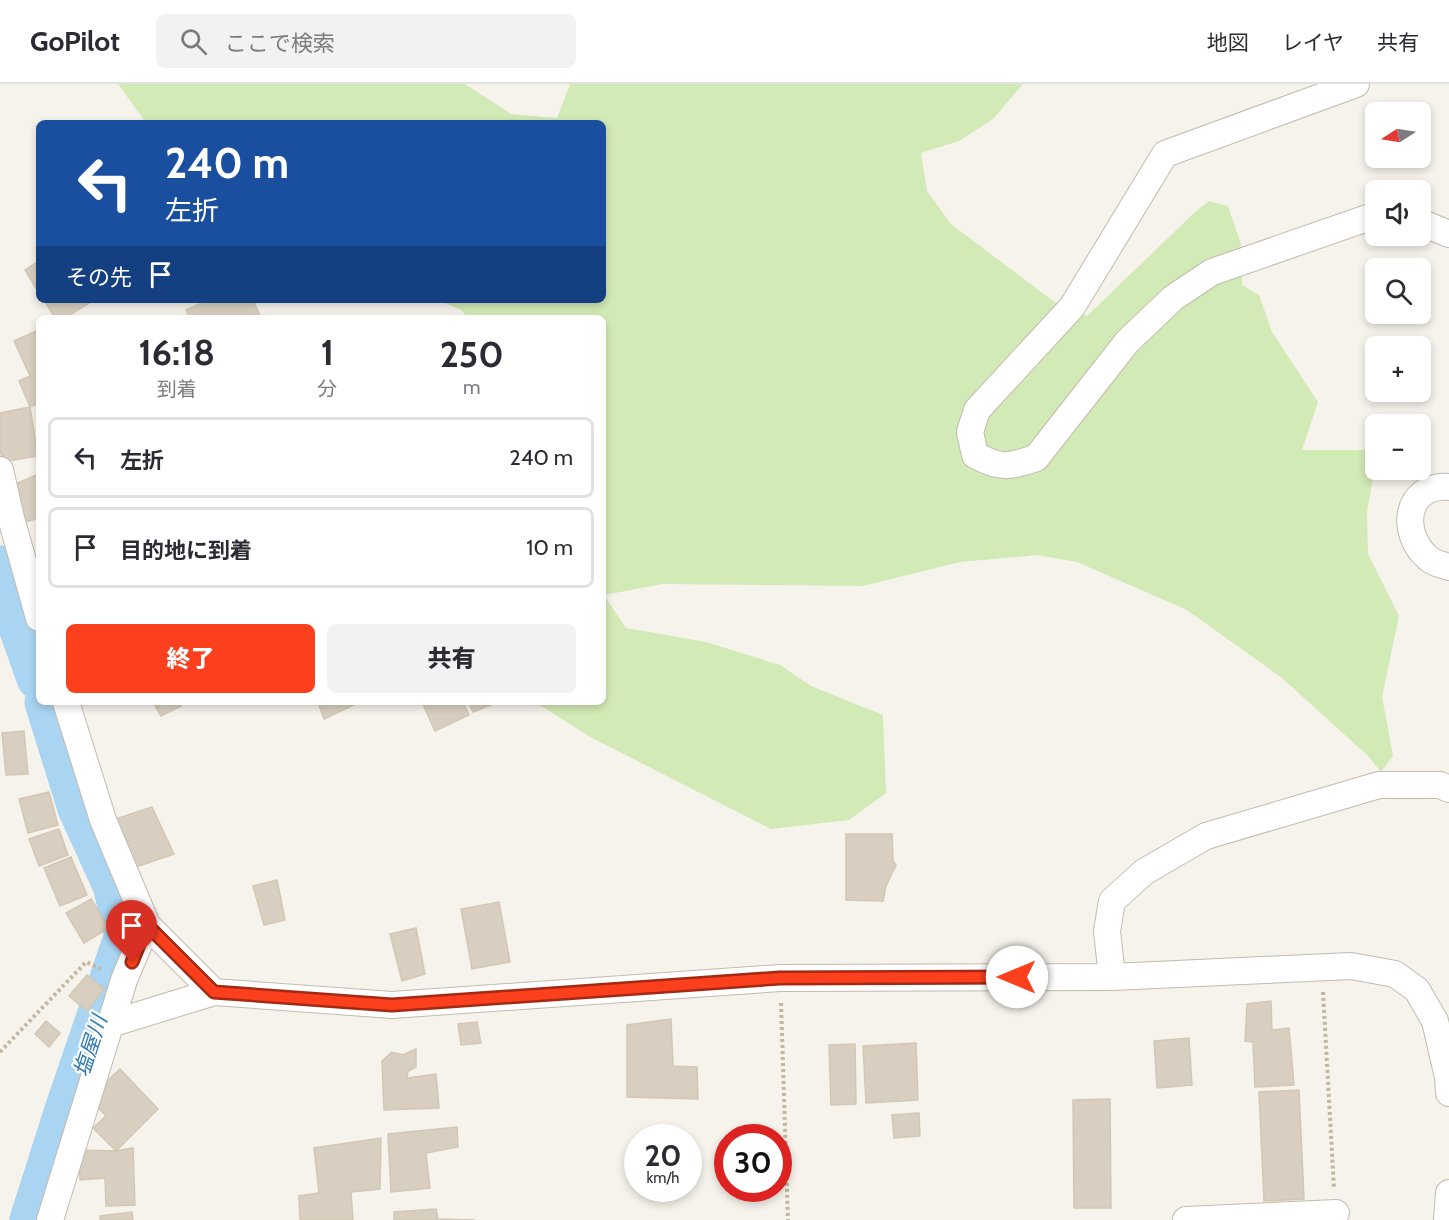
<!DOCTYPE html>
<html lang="ja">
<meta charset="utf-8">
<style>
:root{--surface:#fff;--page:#f2f2f3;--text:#2b2b33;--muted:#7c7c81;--line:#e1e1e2;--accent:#fc3f1d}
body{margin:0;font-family:Cabin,"Noto Sans JP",sans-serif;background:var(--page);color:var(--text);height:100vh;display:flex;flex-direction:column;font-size:22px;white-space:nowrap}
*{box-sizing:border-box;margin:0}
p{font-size:20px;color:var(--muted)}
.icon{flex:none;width:33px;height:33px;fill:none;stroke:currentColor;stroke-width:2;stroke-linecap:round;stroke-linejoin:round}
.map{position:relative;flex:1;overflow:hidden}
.sheet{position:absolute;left:36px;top:231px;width:570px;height:390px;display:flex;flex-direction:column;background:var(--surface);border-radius:9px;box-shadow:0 3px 9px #0003}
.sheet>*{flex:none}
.banner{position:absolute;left:36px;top:36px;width:570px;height:183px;border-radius:9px;box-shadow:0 3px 9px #0003;background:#1a4fa0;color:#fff;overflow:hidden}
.needle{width:39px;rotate:258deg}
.tools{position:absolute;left:1365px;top:18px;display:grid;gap:12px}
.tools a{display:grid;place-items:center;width:66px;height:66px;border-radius:9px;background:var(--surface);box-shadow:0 3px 9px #0003;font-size:30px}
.speed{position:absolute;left:624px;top:1040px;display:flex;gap:12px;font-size:30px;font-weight:700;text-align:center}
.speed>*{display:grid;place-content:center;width:78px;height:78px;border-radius:50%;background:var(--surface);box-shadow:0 3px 9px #0003;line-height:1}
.speed small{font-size:15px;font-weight:400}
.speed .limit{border:9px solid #d22;background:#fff;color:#111}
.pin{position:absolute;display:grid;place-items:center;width:51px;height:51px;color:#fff;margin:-62px -26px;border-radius:50% 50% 50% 0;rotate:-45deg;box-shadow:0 0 6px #0007}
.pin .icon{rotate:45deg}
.me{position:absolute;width:66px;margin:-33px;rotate:270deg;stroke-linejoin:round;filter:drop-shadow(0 0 4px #0008)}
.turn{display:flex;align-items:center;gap:21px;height:126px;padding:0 30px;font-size:27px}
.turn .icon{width:78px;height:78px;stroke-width:2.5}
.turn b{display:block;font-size:42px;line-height:51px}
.then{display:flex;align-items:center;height:57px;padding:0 30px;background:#0003;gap:12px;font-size:22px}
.eta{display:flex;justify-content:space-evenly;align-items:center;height:102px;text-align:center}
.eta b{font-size:36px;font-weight:800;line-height:42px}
.button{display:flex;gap:12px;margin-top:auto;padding:12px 30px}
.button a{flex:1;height:69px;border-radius:9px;background:var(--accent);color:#fff;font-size:24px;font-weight:800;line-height:69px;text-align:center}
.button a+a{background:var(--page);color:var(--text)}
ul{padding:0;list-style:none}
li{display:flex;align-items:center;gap:18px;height:81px;margin:0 12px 9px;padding:0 18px;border:3px solid var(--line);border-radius:9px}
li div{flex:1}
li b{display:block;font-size:22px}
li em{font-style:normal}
header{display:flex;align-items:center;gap:36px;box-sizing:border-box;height:84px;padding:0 30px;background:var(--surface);border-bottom:2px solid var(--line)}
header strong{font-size:28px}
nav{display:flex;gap:33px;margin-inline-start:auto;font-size:21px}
.search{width:420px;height:54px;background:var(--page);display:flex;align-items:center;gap:15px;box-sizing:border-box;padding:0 21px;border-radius:9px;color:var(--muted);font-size:22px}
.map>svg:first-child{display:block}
</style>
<header>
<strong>GoPilot</strong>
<div class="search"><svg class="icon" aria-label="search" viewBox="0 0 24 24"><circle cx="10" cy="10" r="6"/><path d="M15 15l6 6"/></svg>ここで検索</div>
<nav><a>地図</a><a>レイヤ</a><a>共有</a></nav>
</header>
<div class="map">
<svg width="1449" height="1136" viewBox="0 0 1449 1136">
<rect width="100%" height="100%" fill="#f6f3ec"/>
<path fill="#d2eab5" d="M118 0H465L511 30 557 34 570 0H1023L993 35 959 57 921 69 927 107 951 140 1053 217 1087 232 1195 128 1209 117 1228 122 1241 160 1242 201 1259 211 1272 248 1318 318 1302 366H1375V383L1367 428 1368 470 1399 532 1382 613 1393 672 1381 688 1368 672 1282 594 1187 526 1077 478 1037 471 960 478 863 502 663 500 604 511 626 544 706 558 780 581 811 602 883 631 886 709 849 736 771 745 592 654 535 618H603V234H468L461 226 438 216H603V39H146Z"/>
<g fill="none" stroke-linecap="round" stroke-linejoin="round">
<path stroke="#a9d4f2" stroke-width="45" d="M0 484 39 594
M32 1136 68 1023 127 851 115 801 80 724 47 618"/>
</g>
<path fill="#d8cfc1" stroke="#d3c7b4" stroke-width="1.5" d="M39 177V209L25 186Z
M44 216H86L89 219 65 234H55Z
M209 216H253L261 234H189L186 226Z
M39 246V319L30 323 19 297 30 292 14 257Z
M30 323 38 372 3 378 0 366V329Z
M39 390V434L19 440 4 405Z
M153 618H179L181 622 161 632Z
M318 618H360L324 635Z
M422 618H463L469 631 435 647Z
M468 618H498L473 628Z
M24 647 28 690 6 691 2 649Z
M49 708 58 741 28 749 19 715Z
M152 723 174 770 130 785 110 737Z
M59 745 68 771 39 782 29 755Z
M846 750H892L893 777 896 781 886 802 883 817 846 816Z
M71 773 87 811 60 822 44 784Z
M277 796 285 836 264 841 253 802Z
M91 815 109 844 84 859 66 829Z
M499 818 510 878 472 885 461 825Z
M416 844 425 890 402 897 390 850Z
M87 891 104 905 87 927 69 912Z
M1271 917 1272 946 1289 944 1294 1001 1255 1003 1253 958 1245 957 1247 920Z
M671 935 673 982 697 983 698 1015 627 1013V941Z
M46 937 60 949 49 963 35 950Z
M477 938 481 959 461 961 458 940Z
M1189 954 1192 1001 1157 1004 1154 957Z
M916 959 918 1016 866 1019 863 962Z
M855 960 856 1020 831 1021 829 961Z
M416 965V983L408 987 407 994 436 990 439 1024 384 1026 382 977 392 968 403 971Z
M120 985 158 1025 116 1067 93 1044 106 1032 89 1014Z
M1299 1006 1304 1115 1264 1117 1259 1008Z
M1110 1015 1111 1124H1074L1073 1016Z
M919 1029 920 1052 894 1054 892 1031Z
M457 1043 458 1063 426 1069 430 1104 391 1108 388 1050Z
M381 1054 380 1105 351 1108 353 1136H300L299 1112 319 1109 314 1064Z
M133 1064 135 1121 106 1122 105 1094 80 1096 79 1066 116 1067Z
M436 1125 438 1135 475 1136H394V1128Z
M132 1128 133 1136H100V1132Z"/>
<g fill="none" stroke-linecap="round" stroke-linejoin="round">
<defs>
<path id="street" d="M1356 0 1165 70 1072 223 977 326 970 348 975 371C1001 385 1008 383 1036 374L1127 258 1173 214 1212 188 1376 131
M1420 138 1449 150
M0 386 11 434 39 534
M1449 403C1405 400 1399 449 1428 474 1433 479 1442 481 1449 483
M66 618 103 736 147 841 214 908 392 921 780 894 1112 893 1351 882 1395 890 1417 906 1435 937 1448 993 1449 1009
M1112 893 1107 847 1112 817 1144 788 1206 752 1379 701H1440L1449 705
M110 940 214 908
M50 1136 124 896 147 841
M1186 1136 1336 1129
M1447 1136 1449 1109"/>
</defs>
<use href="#street" stroke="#c2bbae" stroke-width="28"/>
<path stroke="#c4b79f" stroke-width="4" stroke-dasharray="3 3" stroke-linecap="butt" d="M1323 908 1334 1104
M781 919 788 1136
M0 968 86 878 101 885"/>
<use href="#street" stroke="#fff" stroke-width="26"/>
</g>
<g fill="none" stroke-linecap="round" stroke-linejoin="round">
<defs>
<path id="route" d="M132 878 147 841 214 908 392 921 780 894 1017 893"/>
</defs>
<use href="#route" stroke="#a42913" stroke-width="15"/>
<use href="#route" stroke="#fc3f1d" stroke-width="10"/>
</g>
<g text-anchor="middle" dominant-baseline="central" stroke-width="4.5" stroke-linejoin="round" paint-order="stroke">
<g font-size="21" font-style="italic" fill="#2e7ab2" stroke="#fff">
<text transform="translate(90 962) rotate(-72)">塩屋川</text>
</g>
</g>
</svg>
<div class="tools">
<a><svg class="needle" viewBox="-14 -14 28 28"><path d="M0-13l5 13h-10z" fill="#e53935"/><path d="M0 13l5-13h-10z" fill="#7c7c81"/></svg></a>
<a><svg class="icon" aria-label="sound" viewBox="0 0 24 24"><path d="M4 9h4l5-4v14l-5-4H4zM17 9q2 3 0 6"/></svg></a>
<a><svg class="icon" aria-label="search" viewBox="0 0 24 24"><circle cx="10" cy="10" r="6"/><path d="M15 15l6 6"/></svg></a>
<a>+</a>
<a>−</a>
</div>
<div class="speed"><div>20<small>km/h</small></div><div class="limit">30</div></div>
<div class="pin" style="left:132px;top:878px;background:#d93025"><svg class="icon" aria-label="arrive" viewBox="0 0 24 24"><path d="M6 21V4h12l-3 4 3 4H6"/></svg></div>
<svg class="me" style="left:1017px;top:893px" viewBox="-20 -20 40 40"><circle r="19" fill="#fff"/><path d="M0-13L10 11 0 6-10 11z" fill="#fc3f1d"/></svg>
<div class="banner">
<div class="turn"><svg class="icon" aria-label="left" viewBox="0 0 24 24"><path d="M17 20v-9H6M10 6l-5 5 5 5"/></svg><div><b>240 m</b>左折</div></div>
<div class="then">その先<svg class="icon" aria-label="arrive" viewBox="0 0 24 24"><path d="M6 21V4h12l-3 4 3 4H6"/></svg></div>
</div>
<section class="sheet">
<div class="eta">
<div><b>16:18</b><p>到着</p></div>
<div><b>1</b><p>分</p></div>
<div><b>250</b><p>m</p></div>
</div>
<ul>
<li><svg class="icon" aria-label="left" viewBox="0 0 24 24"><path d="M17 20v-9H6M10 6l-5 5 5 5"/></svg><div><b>左折</b></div><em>240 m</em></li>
<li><svg class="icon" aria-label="arrive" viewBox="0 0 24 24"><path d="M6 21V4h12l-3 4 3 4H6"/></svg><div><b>目的地に到着</b></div><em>10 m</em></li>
</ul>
<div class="button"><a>終了</a><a>共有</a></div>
</section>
</div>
